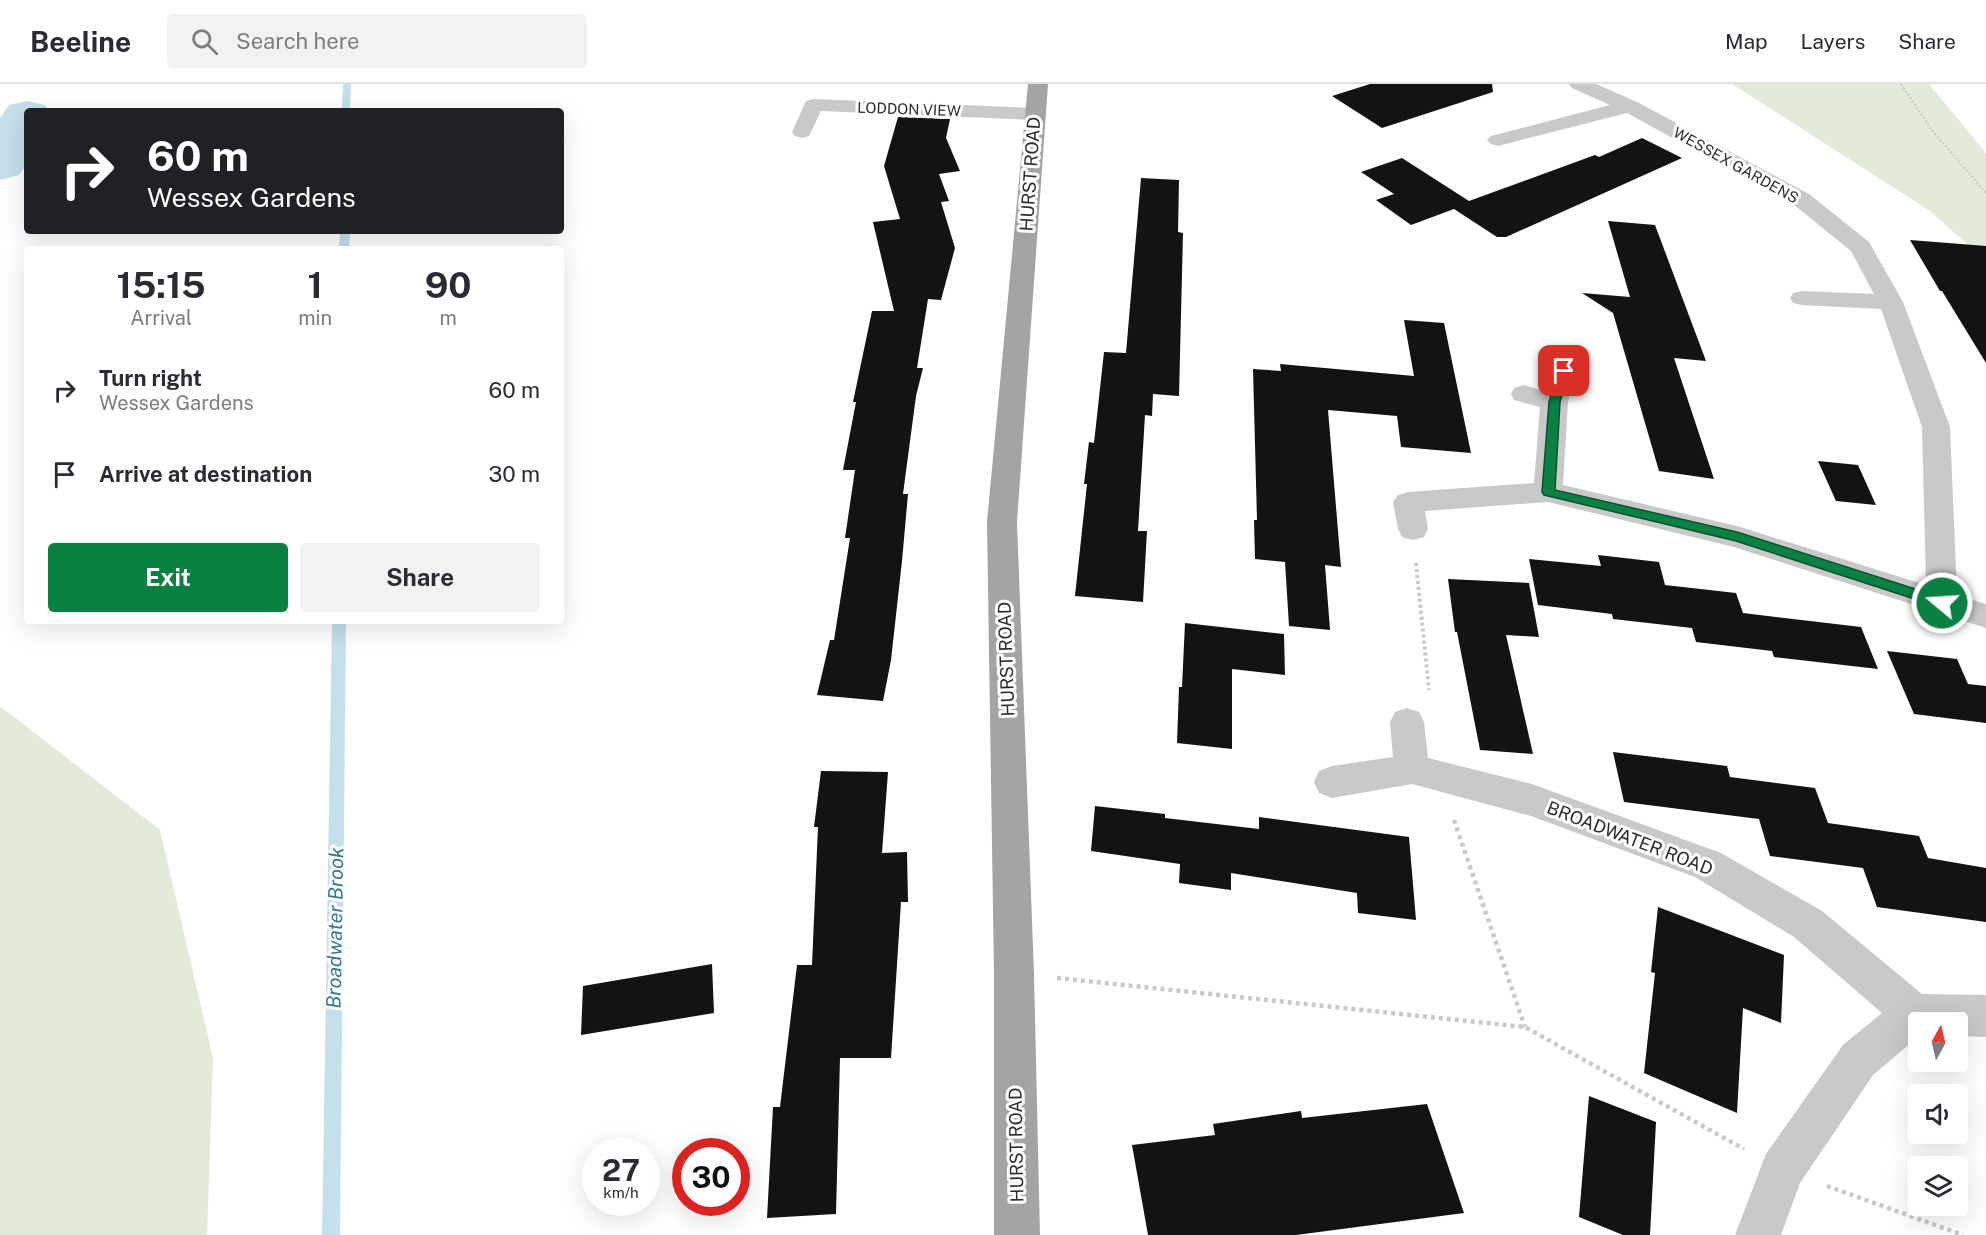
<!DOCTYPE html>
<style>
:root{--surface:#fff;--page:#f2f2f3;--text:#2b2b33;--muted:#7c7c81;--line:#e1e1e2;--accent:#0b8043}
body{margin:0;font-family:"Public Sans",sans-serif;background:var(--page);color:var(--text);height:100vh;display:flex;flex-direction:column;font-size:22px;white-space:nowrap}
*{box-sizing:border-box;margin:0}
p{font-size:20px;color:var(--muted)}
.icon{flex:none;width:33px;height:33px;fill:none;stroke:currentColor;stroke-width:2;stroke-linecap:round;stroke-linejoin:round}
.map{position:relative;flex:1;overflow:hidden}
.side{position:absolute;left:24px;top:162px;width:540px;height:378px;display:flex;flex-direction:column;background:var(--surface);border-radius:6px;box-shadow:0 6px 24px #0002}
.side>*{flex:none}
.banner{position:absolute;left:24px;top:24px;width:540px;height:126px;border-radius:6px;box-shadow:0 6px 24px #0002;background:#202124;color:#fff;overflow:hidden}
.needle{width:39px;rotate:8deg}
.fabs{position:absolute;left:1908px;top:928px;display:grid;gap:12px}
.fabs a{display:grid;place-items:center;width:60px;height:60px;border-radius:6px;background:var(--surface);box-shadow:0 6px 24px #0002;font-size:30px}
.speed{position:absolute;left:582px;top:1054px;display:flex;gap:12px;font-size:30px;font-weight:700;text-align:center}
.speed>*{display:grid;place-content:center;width:78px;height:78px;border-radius:50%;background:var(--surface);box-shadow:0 6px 24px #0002;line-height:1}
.speed small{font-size:15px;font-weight:400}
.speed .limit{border:9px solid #d22;background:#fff;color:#111}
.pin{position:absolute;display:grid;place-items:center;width:51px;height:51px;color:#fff;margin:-26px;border-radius:12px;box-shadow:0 3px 9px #0006}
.me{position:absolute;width:66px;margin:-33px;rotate:288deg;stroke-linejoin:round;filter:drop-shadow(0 0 4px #0008)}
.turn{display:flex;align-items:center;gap:21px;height:126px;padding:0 24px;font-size:27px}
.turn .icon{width:78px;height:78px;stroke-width:2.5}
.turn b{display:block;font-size:42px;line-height:51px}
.eta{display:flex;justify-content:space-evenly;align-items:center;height:102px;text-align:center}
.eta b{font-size:36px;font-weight:700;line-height:42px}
.action{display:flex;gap:12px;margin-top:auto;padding:12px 24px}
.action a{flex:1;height:69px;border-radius:6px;background:var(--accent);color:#fff;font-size:24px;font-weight:700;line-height:69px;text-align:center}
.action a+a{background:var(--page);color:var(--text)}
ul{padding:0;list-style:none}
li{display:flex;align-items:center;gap:18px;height:84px;padding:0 24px}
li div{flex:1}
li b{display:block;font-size:22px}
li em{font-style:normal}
header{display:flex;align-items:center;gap:36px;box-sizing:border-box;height:84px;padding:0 30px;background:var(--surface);border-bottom:2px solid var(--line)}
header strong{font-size:28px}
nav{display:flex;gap:33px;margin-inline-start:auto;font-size:21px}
.search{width:420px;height:54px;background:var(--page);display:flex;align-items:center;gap:15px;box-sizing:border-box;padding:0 21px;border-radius:6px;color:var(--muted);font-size:22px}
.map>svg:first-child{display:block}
</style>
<header>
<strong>Beeline</strong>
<div class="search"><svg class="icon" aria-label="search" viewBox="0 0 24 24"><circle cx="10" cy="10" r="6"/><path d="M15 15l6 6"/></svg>Search here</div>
<nav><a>Map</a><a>Layers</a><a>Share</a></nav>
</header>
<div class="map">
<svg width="1986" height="1151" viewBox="0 0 1986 1151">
<rect width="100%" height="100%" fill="#fff"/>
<path fill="#e4ead8" d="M1732 0H1929L1986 69V177L1930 127Z
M0 622 160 746 213 974 207 1151H0Z"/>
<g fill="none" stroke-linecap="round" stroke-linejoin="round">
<path fill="#c3e0eb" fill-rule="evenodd" d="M343 0H351L350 27H342Z
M340 147H350L349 165H339Z
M332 537H346L340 1151H322Z"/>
<path fill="#c3e0eb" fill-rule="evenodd" d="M27 17 45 21 49 27H27V80L19 91 0 96V34L9 21Z"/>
</g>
<path fill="#131313" d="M1370 0H1492L1493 8 1382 44 1332 12Z
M898 33 950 35 946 54 960 87 939 90 949 117 941 118 955 164 941 216 928 215 917 284H923L916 312 903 410H908L902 477 891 576 883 617 817 611 830 556H834L850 454H845L855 386H843L856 318H853L872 227H894L873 138 900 135 884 82Z
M1642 54 1682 74 1506 153H1497L1454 125 1411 141 1376 116 1394 110 1361 88 1402 74 1469 117 1595 71 1599 73Z
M1141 94 1179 96 1178 148 1183 149 1179 312 1153 310 1152 332 1145 331 1138 447H1147L1143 518 1075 512 1087 400H1084L1089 358 1094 359 1104 268 1126 269Z
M1608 137 1655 141 1706 277 1674 274 1714 395 1659 387 1613 229 1582 209 1630 213Z
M1910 156 1986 162V279L1942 207H1940Z
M1404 236 1444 239 1471 369 1401 363 1397 332 1328 326 1341 483 1325 481 1330 546 1289 542 1285 478 1255 475 1254 436H1257L1253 285 1281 287 1280 280 1414 292Z
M1818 377 1858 381 1876 421 1836 417Z
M1598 471 1659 478 1665 501 1736 509 1743 529 1861 543 1878 585 1774 573 1772 567 1696 558 1692 544 1613 535 1612 530 1538 521 1529 475 1601 482Z
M1448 495 1529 499 1539 553 1506 551 1533 670 1480 666 1457 548H1455Z
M1185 539 1284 550 1285 591 1232 585V665L1177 659 1179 603H1182Z
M1887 567 1957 575 1968 600 1986 602V639L1914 630Z
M1613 668 1727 682 1730 693 1815 704 1828 739 1919 752 1928 774 1986 784V838L1877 823 1863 784 1770 772 1759 735 1624 718Z
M821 687 888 688 882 769 907 768 908 818H901L891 974H840L836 1130 767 1134 773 1023H780L797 881H812L818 743H814Z
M1095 722 1165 730V734L1259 745V733L1409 753 1416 836 1358 829 1357 809 1231 789V806L1179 799 1180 780 1091 767Z
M1658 823 1784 871 1781 939 1743 924 1737 1029 1644 989 1655 889 1651 888Z
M712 880 714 929 581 951 583 902Z
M1589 1012 1656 1038 1650 1151H1623L1579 1133Z
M1427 1020 1464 1129 1296 1151H1148L1132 1061 1215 1051 1213 1040 1301 1027 1302 1034Z"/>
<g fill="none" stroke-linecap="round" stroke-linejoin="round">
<path stroke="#c9c9c9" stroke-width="2" stroke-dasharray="2 2" stroke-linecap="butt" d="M1901 0 1931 45 1986 109"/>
<path stroke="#c9c9c9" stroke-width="4" stroke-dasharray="3 3" stroke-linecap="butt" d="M1416 479 1429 606"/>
<path stroke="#c9c9c9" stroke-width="4.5" stroke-dasharray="4 4" stroke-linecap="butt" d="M1454 736 1525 943
M1057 894 1525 943 1744 1065
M1827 1102 1963 1151"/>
<path fill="#c9c9c9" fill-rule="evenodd" d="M1569 0H1596L1637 18 1809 110 1869 158 1903 218 1950 343 1957 511 1986 520V544L1734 463 1548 418 1425 427 1428 445 1424 453 1413 456 1402 453 1398 445 1393 418 1398 411 1408 408 1534 399 1540 323 1514 316 1511 310 1514 304 1524 301 1544 307 1555 281 1564 279 1573 281 1577 287 1568 318 1563 401 1737 442 1926 501 1922 343 1881 225 1802 221 1793 219 1790 214 1793 209 1802 207 1874 210 1851 167 1793 120 1627 29 1498 62 1491 60 1487 56 1491 52 1610 21 1572 4Z
M813 15 1034 24 1041 26 1044 30 1041 34 1034 36 821 27 809 52 802 54 795 52 792 48 806 17Z
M1407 624 1419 628 1424 638 1428 674 1532 700 1721 769 1822 827 1922 910 1986 911V953L1958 952V939H1918V953L1873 991 1800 1099 1781 1151H1735L1766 1070 1843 961 1882 929 1794 853 1695 793 1531 732 1412 700 1332 714 1319 709 1314 698 1319 687 1332 682 1393 673 1390 638 1395 628Z"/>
<path fill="#a4a4a4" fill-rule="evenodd" d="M1028 0H1048L1017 438 1034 890 1040 1151H994V890L987 438Z"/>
</g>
<path fill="#0b8043" stroke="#07532c" stroke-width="1.5" d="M1564 284 1569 287 1560 318 1555 406 1737 448 1947 515 1949 519 1947 522 1942 524 1736 457 1544 411 1542 408 1549 318 1558 287Z"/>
<g text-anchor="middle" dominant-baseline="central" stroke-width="6" stroke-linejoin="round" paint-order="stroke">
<g font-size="15" fill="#2c2c2c" stroke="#fff">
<text transform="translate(909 25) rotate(2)">LODDON VIEW</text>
<text transform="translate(1736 81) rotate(29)">WESSEX GARDENS</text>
</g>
<g font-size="18" fill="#2c2c2c" stroke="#fff">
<text transform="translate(1030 90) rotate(-86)">HURST ROAD</text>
<text transform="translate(1006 575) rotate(-92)">HURST ROAD</text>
<text transform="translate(1630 754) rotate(21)">BROADWATER ROAD</text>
<text transform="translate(1016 1061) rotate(-91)">HURST ROAD</text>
</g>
<g font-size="20" font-style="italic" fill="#38778f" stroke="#fff">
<text transform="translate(335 844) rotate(-89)">Broadwater Brook</text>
</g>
</g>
</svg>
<div class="fabs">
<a><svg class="needle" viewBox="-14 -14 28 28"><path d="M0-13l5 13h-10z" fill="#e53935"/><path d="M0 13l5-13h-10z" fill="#7c7c81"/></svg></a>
<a><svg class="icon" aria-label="sound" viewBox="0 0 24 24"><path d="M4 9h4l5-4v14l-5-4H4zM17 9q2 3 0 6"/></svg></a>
<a><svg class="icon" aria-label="layers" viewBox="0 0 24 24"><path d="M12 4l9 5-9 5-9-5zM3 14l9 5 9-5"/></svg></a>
</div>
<div class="speed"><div>27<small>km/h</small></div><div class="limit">30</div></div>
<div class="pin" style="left:1564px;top:287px;background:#d93025"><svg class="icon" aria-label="arrive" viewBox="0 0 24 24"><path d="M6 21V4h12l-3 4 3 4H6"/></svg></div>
<svg class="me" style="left:1942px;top:519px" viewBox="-20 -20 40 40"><circle r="17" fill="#0b8043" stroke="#fff" stroke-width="3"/><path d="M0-11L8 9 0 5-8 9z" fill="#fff"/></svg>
<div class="banner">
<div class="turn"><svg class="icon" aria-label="right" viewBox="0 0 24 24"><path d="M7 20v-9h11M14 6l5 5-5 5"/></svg><div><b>60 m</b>Wessex Gardens</div></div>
</div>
<section class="side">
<div class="eta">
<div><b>15:15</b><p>Arrival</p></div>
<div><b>1</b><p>min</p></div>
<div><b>90</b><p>m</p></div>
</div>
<ul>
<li><svg class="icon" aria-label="right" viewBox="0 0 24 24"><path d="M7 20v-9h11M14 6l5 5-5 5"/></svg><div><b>Turn right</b><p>Wessex Gardens</p></div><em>60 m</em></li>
<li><svg class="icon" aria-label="arrive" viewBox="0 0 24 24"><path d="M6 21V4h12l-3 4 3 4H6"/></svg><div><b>Arrive at destination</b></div><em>30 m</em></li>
</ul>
<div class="action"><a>Exit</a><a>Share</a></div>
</section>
</div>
